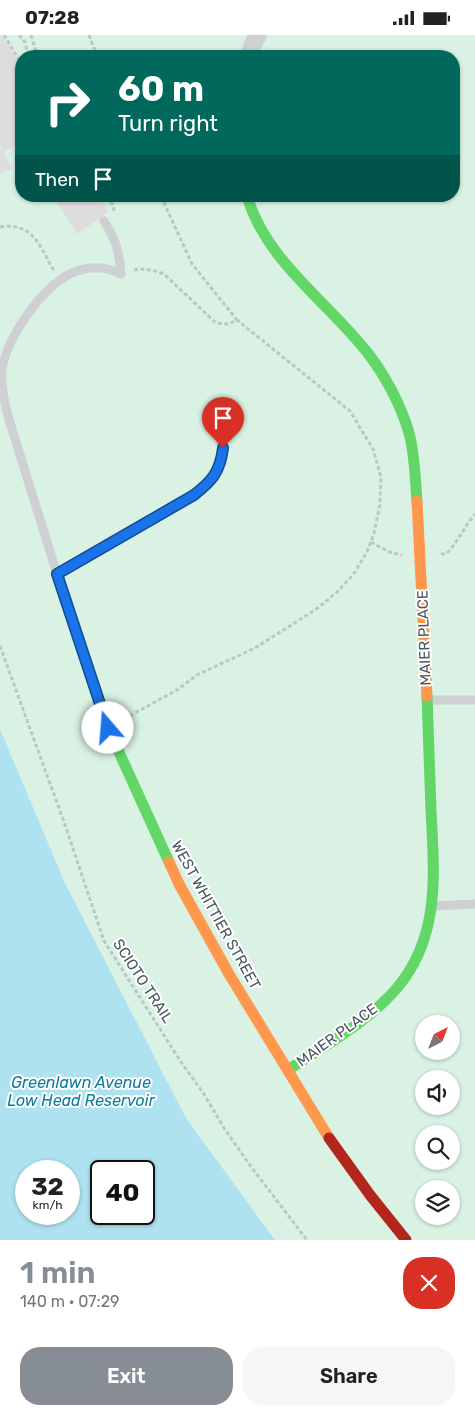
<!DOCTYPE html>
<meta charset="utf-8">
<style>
:root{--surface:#fff;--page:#f6f6f6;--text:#222;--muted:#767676;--accent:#868d94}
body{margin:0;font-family:Rubik,sans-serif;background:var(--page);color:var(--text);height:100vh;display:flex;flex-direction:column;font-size:19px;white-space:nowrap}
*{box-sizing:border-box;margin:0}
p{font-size:16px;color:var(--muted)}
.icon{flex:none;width:28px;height:28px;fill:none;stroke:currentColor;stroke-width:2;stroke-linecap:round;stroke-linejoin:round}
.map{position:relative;height:1205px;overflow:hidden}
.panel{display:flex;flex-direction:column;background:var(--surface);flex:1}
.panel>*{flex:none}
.top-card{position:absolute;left:15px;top:15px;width:445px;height:152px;border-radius:20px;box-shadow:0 1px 4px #0004;background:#00695c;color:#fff;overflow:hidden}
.needle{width:32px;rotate:42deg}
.fabs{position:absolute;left:415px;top:980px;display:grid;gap:10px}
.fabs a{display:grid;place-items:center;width:45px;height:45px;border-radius:50%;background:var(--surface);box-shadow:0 1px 4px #0004;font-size:25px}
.speed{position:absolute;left:15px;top:1125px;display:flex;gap:10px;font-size:25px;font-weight:700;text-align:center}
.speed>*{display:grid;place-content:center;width:65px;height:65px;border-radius:50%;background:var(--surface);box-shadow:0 1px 4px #0004;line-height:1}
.speed small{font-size:12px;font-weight:400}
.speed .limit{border:2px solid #111;border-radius:8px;background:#fff;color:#111}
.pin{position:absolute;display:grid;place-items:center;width:42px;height:42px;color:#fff;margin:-51px -21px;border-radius:50% 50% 50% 0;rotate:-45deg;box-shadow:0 0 5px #0007}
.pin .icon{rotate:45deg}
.me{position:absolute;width:55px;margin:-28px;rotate:342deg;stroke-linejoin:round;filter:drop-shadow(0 0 4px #0008)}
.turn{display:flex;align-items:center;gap:18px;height:105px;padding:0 20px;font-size:22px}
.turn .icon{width:65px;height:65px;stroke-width:2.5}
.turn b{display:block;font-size:35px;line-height:42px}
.then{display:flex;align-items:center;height:48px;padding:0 20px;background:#0003;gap:10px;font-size:19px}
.round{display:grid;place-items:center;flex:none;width:52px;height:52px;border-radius:20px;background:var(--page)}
.head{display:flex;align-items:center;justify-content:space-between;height:85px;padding:0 20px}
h1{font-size:30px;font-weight:600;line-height:38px;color:var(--accent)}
.action{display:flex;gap:10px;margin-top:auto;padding:10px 20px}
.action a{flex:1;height:58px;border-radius:20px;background:var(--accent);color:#fff;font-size:20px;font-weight:600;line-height:58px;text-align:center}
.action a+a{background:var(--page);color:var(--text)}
.status{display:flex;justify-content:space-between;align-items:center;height:35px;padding:0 25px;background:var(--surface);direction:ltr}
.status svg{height:14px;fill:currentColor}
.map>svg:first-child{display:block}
</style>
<div class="status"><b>07:28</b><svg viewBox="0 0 49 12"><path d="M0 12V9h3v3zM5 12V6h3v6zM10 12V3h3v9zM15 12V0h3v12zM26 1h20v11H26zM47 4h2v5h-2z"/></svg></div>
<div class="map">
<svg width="475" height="1205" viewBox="0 0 475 1205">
<rect width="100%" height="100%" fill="#f4f4f4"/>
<path fill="#d9f2e3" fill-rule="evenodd" d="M0 0H475V1205H275L186 1083 65 848 0 694ZM21 21H454V161H21ZM424 989H451V1016H424ZM424 1044H451V1071H424ZM424 1099H451V1126H424ZM424 1154H451V1181H424Z"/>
<path fill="#aee2f0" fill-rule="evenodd" d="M0 694 65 848 186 1083 275 1205H0ZM26 1136H69V1179H26ZM101 1136H144V1179H101Z"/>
<path fill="#ddddde" stroke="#e5e6e7" d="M0 0H2L21 31V112L19 109 4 117 13 133 0 140Z
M53 161H99L109 177 77 199Z"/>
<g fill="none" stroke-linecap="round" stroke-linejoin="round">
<path stroke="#bcc7c4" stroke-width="3" stroke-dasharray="4 2.5" stroke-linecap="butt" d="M4 0 21 28
M19 0 25 7 28 21
M31 0 37 20
M89 0 97 21
M28 18 39 21
M107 161 113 170 114 176
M0 192C34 187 40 212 54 236
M134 235 139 234 152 235 164 239 216 288 228 289 237 285 192 229 161 161
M371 507 389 517 402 520
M441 519H446C458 507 464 492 475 479
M0 611 64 787 104 906 181 1027 204 1059 224 1093 249 1129 307 1205
M124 684 177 655 197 640 255 613 318 573 336 558 353 540 367 517 374 498 380 470 381 442 373 414 350 376 237 285"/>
<path stroke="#ced0d2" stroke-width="9" d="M104 186C116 205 119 216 121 239
M121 239C99 227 73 233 55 249 33 267 6 306 2 335 0 364 13 396 21 423 33 462 45 501 57 539 91 520 126 501 160 480 180 469 206 457 217 436 225 423 222 409 219 395
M429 665H475
M433 871 475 869"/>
<path stroke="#ced0d2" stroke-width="18" d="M249 21 253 9 258 0"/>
<path stroke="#63d668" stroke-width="11" d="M247 161C266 226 327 266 367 317 385 340 401 370 409 398 415 420 415 443 417 466
M57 539 108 693 169 827
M288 1035C325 1010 368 987 397 953 441 901 434 838 431 775 430 737 428 699 427 661"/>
<path stroke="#ff974d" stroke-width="11" d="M417 466 427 661
M169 827 179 849 229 939 329 1103"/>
<path stroke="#b3261e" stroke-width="11" d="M329 1103 370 1160 406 1205"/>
</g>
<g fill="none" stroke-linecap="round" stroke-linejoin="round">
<defs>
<path id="route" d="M108 693 57 539 194 460C212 446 220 437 223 413"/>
</defs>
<use href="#route" stroke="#114b97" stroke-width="12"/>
<use href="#route" stroke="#1a73e8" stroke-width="9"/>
</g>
<g text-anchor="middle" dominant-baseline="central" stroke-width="4" stroke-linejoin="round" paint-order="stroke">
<g font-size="15" fill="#4a5661" stroke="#fff">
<text transform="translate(424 603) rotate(-92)">MAIER PLACE</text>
<text transform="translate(216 880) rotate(61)">WEST WHITTIER STREET</text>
<text transform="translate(143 946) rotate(57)">SCIOTO TRAIL</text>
<text transform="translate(337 1000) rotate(-36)">MAIER PLACE</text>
</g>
<g font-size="16" font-style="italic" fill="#0c7c9b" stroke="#fff">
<text x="81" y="1047">Greenlawn Avenue<tspan x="81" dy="18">Low Head Reservoir</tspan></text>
</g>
</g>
</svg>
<div class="fabs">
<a><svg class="needle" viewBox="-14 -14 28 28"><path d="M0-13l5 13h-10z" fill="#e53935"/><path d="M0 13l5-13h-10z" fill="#767676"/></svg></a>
<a><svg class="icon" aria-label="sound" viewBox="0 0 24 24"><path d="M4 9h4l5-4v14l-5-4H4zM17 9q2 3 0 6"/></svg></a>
<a><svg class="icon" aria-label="search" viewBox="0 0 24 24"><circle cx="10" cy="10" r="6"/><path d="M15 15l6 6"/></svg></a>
<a><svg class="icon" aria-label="layers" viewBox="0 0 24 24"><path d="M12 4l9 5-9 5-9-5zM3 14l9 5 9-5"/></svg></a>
</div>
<div class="speed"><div>32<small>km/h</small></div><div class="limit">40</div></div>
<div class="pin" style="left:223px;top:413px;background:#d93025"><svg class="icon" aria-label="arrive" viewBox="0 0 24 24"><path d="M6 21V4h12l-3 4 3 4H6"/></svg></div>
<svg class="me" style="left:108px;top:693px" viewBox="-20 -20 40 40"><circle r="19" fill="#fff"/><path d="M0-13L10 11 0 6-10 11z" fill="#1a73e8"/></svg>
<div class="top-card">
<div class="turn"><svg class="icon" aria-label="right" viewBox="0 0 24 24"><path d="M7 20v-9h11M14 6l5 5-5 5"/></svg><div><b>60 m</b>Turn right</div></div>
<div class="then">Then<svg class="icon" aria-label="arrive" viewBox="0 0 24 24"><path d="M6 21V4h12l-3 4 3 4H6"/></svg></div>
</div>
</div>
<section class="panel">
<div class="head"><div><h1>1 min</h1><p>140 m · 07:29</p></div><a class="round" style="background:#d93025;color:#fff"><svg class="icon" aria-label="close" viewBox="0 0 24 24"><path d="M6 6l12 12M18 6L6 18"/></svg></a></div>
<div class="action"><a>Exit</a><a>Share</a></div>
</section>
